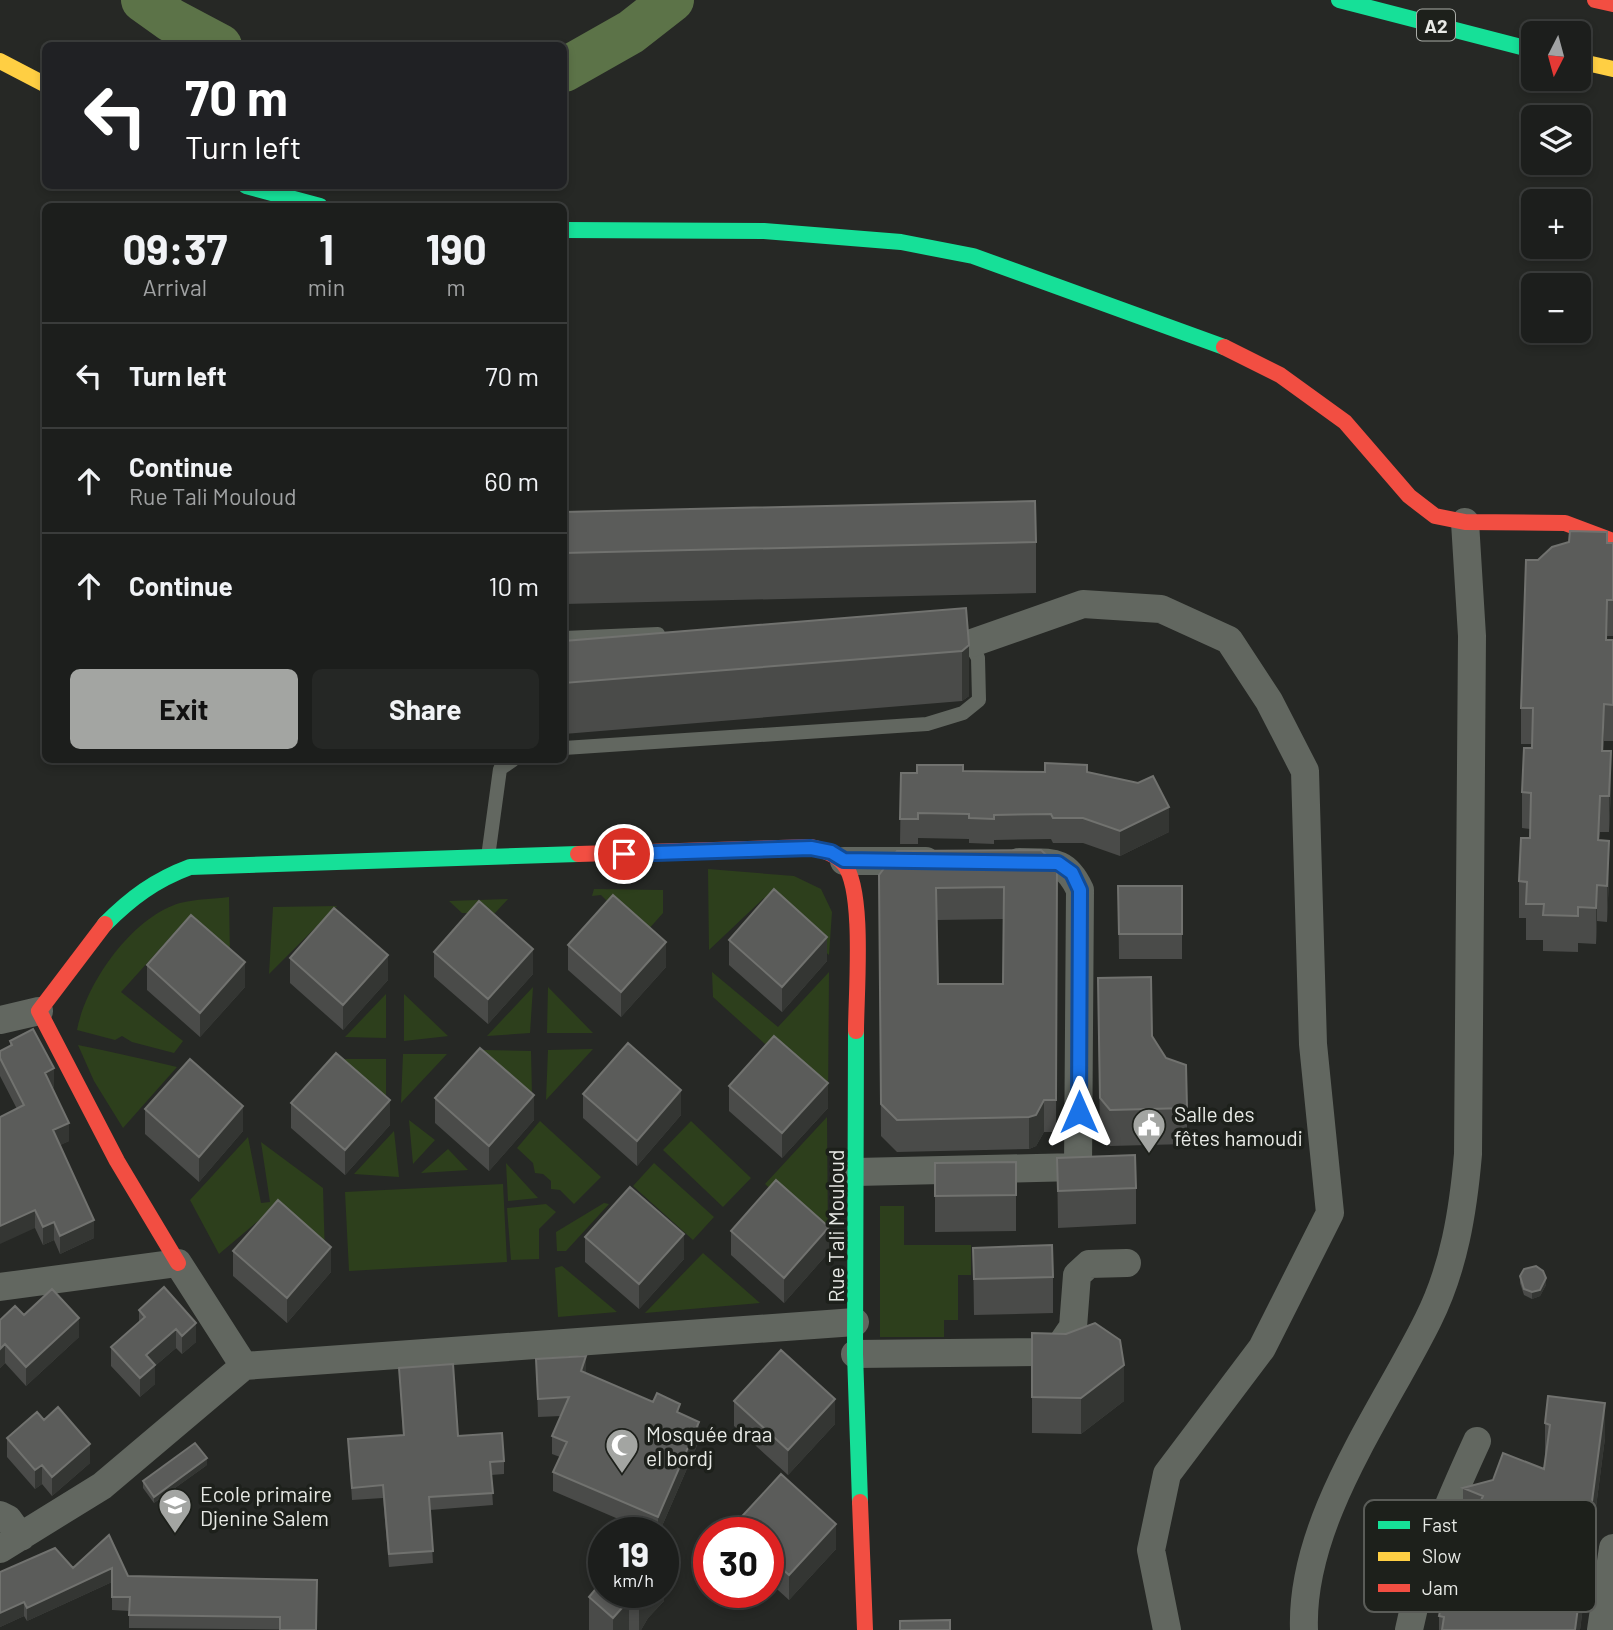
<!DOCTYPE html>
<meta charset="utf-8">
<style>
:root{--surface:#1c1e1c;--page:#252725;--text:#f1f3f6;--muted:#a0a2a3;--line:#3a3c3b;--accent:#a3a5a2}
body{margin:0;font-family:Barlow,sans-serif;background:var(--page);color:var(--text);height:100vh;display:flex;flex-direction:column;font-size:26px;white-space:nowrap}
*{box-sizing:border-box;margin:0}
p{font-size:23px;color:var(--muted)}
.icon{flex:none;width:38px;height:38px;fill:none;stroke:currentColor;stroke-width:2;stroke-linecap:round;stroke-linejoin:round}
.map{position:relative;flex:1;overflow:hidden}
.panel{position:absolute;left:42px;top:203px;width:525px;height:560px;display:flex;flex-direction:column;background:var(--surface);border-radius:10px;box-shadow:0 4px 10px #0003,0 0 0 2px var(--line)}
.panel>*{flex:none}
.guide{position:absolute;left:42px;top:42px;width:525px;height:147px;border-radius:10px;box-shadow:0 4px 10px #0003,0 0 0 2px var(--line);background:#202124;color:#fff;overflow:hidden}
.needle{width:46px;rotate:186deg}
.fabs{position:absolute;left:1521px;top:21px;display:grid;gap:14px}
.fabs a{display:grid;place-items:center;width:70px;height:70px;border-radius:10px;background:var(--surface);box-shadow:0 4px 10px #0003,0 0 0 2px var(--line);font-size:35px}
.speed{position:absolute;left:588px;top:1517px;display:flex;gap:14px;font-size:35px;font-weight:700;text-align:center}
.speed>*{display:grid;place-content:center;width:91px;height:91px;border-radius:50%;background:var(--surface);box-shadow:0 4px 10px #0003,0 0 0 2px var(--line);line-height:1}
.speed small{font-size:18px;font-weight:400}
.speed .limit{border:10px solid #d22;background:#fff;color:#111}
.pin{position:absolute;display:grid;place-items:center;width:60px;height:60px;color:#fff;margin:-30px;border:4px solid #fff;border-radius:50%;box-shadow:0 2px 7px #0007}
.me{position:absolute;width:77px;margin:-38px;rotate:0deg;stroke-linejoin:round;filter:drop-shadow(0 0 5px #0008)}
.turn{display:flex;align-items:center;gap:24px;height:147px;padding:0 28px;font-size:32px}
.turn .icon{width:91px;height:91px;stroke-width:2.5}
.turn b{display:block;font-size:49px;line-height:60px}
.eta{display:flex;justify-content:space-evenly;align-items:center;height:119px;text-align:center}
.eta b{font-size:42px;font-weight:700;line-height:49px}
.cta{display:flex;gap:14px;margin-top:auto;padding:14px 28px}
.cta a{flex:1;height:80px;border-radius:10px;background:var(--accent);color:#111;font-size:28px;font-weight:700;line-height:80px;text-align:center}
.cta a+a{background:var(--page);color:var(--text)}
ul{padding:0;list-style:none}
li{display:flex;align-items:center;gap:21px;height:105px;padding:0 28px;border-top:2px solid var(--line)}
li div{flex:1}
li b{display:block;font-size:26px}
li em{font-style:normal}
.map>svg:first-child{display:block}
</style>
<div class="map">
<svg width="1613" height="1630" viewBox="0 0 1613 1630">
<rect width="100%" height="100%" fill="#262825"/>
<path fill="#2d3f1c" d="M708 869 794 876 821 889 832 912 829 955 764 898 709 950Z
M594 889 663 890V913L647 931 620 914 601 895 592 896Z
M229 897 230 960 185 921 121 992 183 1041 174 1053 132 1042 122 1036 115 1040 77 1030C86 983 132 917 180 903 196 899 214 899 229 897Z
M508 899 495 913H462L449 901Z
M337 906 269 974 273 907Z
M712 972 778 1027 829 972 828 1101 713 997Z
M533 987 530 1033 487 1036Z
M548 987 593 1033H547Z
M386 994V1038L345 1037Z
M404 994 448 1036H449L404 1041Z
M78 1045C112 1052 144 1059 177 1067L123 1128 94 1081Z
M593 1049 546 1100 548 1050Z
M483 1050 531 1051 532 1095Z
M403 1054H447L401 1103Z
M342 1059H386V1103Z
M827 1117 828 1240 765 1184Z
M409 1120 435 1140 413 1164Z
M540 1121 601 1177 574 1204 560 1190 551 1189V1181L543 1174 535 1173 533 1163 517 1148Z
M691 1121 751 1178 723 1207 663 1150Z
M394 1131 399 1177 354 1174Z
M248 1137 261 1203 270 1202 261 1142 323 1188 325 1258 270 1211 219 1254 190 1200Z
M448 1149 468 1170 421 1173Z
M506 1163 538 1198 508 1201Z
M654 1163 714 1217 693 1240 633 1186Z
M503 1184 507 1262 349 1271 345 1192Z
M604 1203 609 1204 566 1251H557L556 1232Z
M546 1204 556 1212 539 1229V1259L511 1260 507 1208Z
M880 1206H904V1245H971V1275H958V1320H944V1337H880Z
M703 1253 760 1303 645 1313Z
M562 1266 617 1312 558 1317 555 1268Z"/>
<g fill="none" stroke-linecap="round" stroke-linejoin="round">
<path stroke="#5c7348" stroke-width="44" d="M143 0 171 20 220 46
M564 70 631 32 672 0"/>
<path stroke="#626760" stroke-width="14" d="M564 638 658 634
M564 748 927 724 963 713 979 700 978 658 968 640
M488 857 500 769 513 760"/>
<path stroke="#626760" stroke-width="28" d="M972 643 1083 604 1161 609 1229 640 1269 701 1305 771 1313 1044 1330 1213 1262 1348 1167 1474 1151 1550 1167 1630
M844 861H926
M0 1020 39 1011
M856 1172 1078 1167 1080 890C1065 858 1051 863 1019 862
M0 1287 178 1263 244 1366 102 1486 0 1549
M855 1354 1037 1352 1060 1346 1073 1327 1077 1275 1089 1264 1127 1263
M244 1366 855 1322
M0 1515 8 1519 21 1537
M1304 1630C1300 1522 1382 1413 1428 1320 1454 1268 1463 1212 1468 1154L1472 636 1465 522
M1409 1630C1422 1564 1449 1502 1477 1441
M1601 1630 1613 1548"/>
<path stroke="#16e098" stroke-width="16" d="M1339 0 1533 50
M246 186 320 206
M564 230 764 231 901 242 973 256 1224 347
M105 924C131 898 155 880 190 867L578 854
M856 1031 855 1354 860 1502"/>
<path stroke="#ffcf43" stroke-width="16" d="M0 61 46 85
M1578 61 1613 69"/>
<path stroke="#f24e42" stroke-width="16" d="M1595 0 1613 4
M1224 347 1280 375 1345 422 1409 496 1435 516 1465 522 1565 523 1613 541
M578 854 811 847C823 850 836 854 844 864 865 890 856 994 856 1031
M105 924 39 1011 117 1161 178 1263
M860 1502 865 1630"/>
</g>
<path fill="#4a4b49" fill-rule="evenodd" d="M564 512 1036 542V593L564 604Z
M1607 543H1613V636H1607V640H1613V741H1604L1603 751 1611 788 1609 832H1600L1599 841 1609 877 1607 922 1597 921 1596 944 1578 943V952L1543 951V940H1526V918H1519V881L1530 838V829L1522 828V792L1532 744H1521V708L1538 560Z
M966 608 969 696 962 701 564 734V641Z
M963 771 1087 772 1169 832 1120 856 1083 843H1053L1051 839 994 840V844L969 843V839L918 838V844H900L901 773Z
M1057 865 1056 1132H1044L1036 1146 1029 1149 897 1152 881 1136 879 875ZM1004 919 1003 984H938L937 920Z
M1118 886H1182V959H1119Z
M729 940 827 961 782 1012 729 965Z
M568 945 666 967 621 1017 568 970Z
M434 952 533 974 488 1024 434 977Z
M290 958 388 980 343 1030 290 983Z
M147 965 245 987 200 1037 147 990Z
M1098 1014 1152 1036 1187 1108V1144L1110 1146 1100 1134Z
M10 1041 54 1087 52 1088 69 1141 60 1145 94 1238 60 1254 54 1240 43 1245 35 1228 17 1109 0 1076V1051L10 1046Z
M729 1086 828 1108 782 1158 729 1111Z
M583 1094 681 1115 637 1166 583 1118Z
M435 1098 534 1120 489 1171 435 1123Z
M291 1103 390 1125 345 1175 291 1128Z
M145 1109 243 1131 199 1182 145 1134Z
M1057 1158 1136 1188V1224L1058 1228Z
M1016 1162V1231L935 1232V1163Z
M731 1231 829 1252 784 1303 731 1255Z
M585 1237 684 1259 639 1309 585 1262Z
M973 1248 1053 1277V1313L974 1315Z
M233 1251 331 1272 287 1323 233 1276Z
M1520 1276 1546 1285 1540 1296 1532 1299 1524 1295 1520 1283Z
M164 1287 196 1342 182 1354 176 1348 155 1366V1384L140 1397 111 1366V1347L139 1323V1310Z
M24 1315 79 1337 26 1386 5 1363 0 1368V1320Z
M1032 1333 1124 1401 1081 1434 1032 1433Z
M536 1359 586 1373 680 1414 699 1441 659 1533H651L553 1491V1472L560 1457 552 1454V1436L561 1416 538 1417Z
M399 1368 458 1436 504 1461V1474L491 1475 493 1505 430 1510 433 1563 389 1567 383 1498 352 1500 348 1439 403 1435Z
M734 1401 835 1424 788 1475 734 1426Z
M44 1420 90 1463 52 1496 42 1484 35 1489 7 1457V1438Z
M1545 1423 1605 1438 1580 1630H1439V1616L1469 1525 1463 1523V1488L1544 1469 1545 1458Z
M207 1465 154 1503 143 1488V1481Z
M734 1525 836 1549 789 1600 768 1581V1533H734Z
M73 1568 128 1576 317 1580 316 1630 129 1628V1611L112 1610V1582L27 1621 24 1616 0 1627V1572Z
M604 1579 664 1601 648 1618 641 1630H589V1597Z"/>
<path fill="#343633" d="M969 645V696L962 701V651Z
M1604 704V741L1602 787V751Z
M1611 751V788L1609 832V796Z
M1169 807V832L1120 856V831Z
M1609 841V877L1607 922V886Z
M1597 885V921L1596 944V908Z
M827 937V961L782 1012V987Z
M666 942V967L621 1017V992Z
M533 949V974L488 1024V999Z
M388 955V980L343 1030V1005Z
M245 962V987L200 1037V1013Z
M54 1068V1087L45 1091V1073Z
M828 1083V1108L782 1158V1133Z
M681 1090V1115L637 1166V1141Z
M534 1095V1120L489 1171V1146Z
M390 1100V1125L345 1175V1150Z
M1044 1100V1132L1036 1146 1029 1149V1117Z
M243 1106V1131L199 1182V1157Z
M69 1123V1141L53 1149V1130Z
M35 1210V1228L0 1244V1226Z
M94 1220V1238L60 1254V1236Z
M54 1222V1240L43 1245V1227Z
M829 1227V1252L784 1303V1278Z
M684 1234V1259L639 1309V1284Z
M331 1247V1272L287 1323V1298Z
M1546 1278V1285L1540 1296 1532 1299V1292Z
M79 1318V1337L26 1386V1367Z
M196 1323V1342L182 1354V1336Z
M176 1329V1348L155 1366V1384L140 1397V1378L146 1355Z
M5 1344V1363L0 1368V1349Z
M586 1356V1375L581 1371Z
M1124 1365V1401L1081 1434V1398Z
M835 1399V1424L788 1475V1450Z
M1605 1403V1438L1580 1630H1575Z
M699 1422V1441L659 1533H658V1517Z
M90 1444V1463L52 1496V1477Z
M207 1458V1465L154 1503V1497Z
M42 1465V1484L35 1489V1470Z
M836 1524V1549L789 1600V1575Z
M664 1565V1601L648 1618 641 1630H639V1599L642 1592H663Z
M112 1568V1582L27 1621V1608Z
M629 1600V1630H613V1618Z
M24 1602V1616L0 1627V1613Z"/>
<path fill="#5b5c5a" stroke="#71726f" stroke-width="2" fill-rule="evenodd" d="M1035 501 1036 542 564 553V512Z
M1570 531 1607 532V543H1613V600H1607L1606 640H1613V705L1604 704 1602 751H1611L1609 796H1600L1598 840 1609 841 1607 886 1597 885 1596 908 1578 907V916L1543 915 1544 904H1526L1527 882 1519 881 1521 838H1530L1531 793 1522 792 1524 748H1532L1533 708H1521L1526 560H1538L1552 547 1569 542Z
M966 608 969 645 962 651 564 683V641Z
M1045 763 1087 765V772L1138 783 1153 776 1169 807 1120 831 1083 818H1053L1051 814 994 815V819L969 818V814L918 813V819H900L901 773H917V765H963V771L1045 772Z
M1041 850 1057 865 1056 1100H1044L1036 1115 1029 1117 897 1120 881 1104 879 875 897 851ZM1004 887 1003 984H938L936 888Z
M1118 886H1182V934H1119Z
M774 889 827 937 782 987 729 940Z
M613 895 666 942 621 992 568 945Z
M479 901 533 949 488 999 434 952Z
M334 908 388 955 343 1005 290 958Z
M191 915 245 962 200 1013 147 965Z
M1151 977 1152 1036 1166 1058 1186 1065 1187 1108 1110 1110 1100 1098 1098 978Z
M33 1029 54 1068 45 1073 69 1123 53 1130 94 1220 60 1236 54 1222 43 1227 35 1210 0 1226V1117L24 1105 0 1058V1051L12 1045 10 1041Z
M774 1036 828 1083 782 1133 729 1086Z
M628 1043 681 1090 637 1141 583 1094Z
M480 1048 534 1095 489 1146 435 1098Z
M336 1053 390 1100 345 1150 291 1103Z
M190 1059 243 1106 199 1157 145 1109Z
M1135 1155 1136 1188 1058 1191 1057 1158Z
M1016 1162V1195L935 1196V1163Z
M776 1180 829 1227 784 1278 731 1231Z
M630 1187 684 1234 639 1284 585 1237Z
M278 1200 331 1247 287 1298 233 1251Z
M1052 1245 1053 1277 974 1279 973 1248Z
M1536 1266 1543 1271 1546 1278 1540 1290 1532 1292 1524 1289 1520 1276 1524 1269Z
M164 1287 196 1323 182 1336 176 1329 146 1355 155 1365 140 1378 111 1347 145 1317 139 1310Z
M52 1289 79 1318 26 1367 5 1344 0 1349V1320L15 1306 24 1315Z
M1095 1323 1120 1340 1124 1365 1081 1398 1032 1397V1333L1066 1334Z
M781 1350 835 1399 788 1450 734 1401Z
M586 1356 581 1371 653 1402 657 1393 680 1404 677 1412 699 1422 658 1517 553 1472 567 1442 552 1436 569 1397 538 1399 536 1359Z
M453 1364 458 1436 502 1433 504 1461 490 1462 493 1493 429 1497 433 1551 389 1554 383 1485 352 1488 348 1439 404 1435 399 1368Z
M1548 1396 1605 1403 1575 1630H1442L1444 1617 1439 1616 1448 1573 1483 1496 1463 1488 1493 1480 1503 1453 1544 1469 1550 1425 1545 1423Z
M58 1407 90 1444 52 1477 42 1465 35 1470 7 1438 37 1412 44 1420Z
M195 1443 207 1458 154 1497 143 1481Z
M781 1474 836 1524 789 1575 768 1556V1533H743L734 1525Z
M109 1535 128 1576 317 1580 316 1630H280V1617L129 1615 130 1597H112V1568L27 1608 24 1602 0 1613V1572L55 1548 73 1568Z
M604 1579V1592H642L639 1599 629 1600 613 1618 589 1597Z
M950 1620V1630H900V1621Z"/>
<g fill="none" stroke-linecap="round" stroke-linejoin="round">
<defs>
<path id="route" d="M624 854 811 848 831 852 844 860 1058 863 1072 873 1080 890 1079 1112"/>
</defs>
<use href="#route" stroke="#114b97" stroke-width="18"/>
<use href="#route" stroke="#1a73e8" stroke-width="12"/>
</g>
<defs>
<symbol id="civic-pin" viewBox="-11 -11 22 30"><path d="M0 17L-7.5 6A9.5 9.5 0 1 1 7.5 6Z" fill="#a3a5a2" stroke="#1d201b"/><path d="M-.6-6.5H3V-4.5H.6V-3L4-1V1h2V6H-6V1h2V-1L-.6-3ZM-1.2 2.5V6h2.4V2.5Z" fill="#fff"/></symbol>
<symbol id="mosque-pin" viewBox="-11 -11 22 30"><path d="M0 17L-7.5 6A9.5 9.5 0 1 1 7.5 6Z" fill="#a3a5a2" stroke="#1d201b"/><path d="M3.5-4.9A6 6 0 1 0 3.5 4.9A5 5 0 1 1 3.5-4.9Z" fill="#fff"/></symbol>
<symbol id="school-pin" viewBox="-11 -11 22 30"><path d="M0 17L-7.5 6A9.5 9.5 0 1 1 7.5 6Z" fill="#a3a5a2" stroke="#1d201b"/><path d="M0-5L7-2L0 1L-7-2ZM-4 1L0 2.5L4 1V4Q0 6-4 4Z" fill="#fff"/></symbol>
</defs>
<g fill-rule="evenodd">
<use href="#civic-pin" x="1130" y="1106" width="38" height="52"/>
<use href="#mosque-pin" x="603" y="1426" width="38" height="52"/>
<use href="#school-pin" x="156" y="1486" width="38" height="52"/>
</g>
<g text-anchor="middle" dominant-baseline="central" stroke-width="7" stroke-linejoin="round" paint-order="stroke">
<rect fill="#1d201b" stroke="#aaada8" stroke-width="2" x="1417" y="9.5" width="38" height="31" rx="5"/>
<g font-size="19" font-weight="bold" fill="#e7e9e5">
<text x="1436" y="25">A2</text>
</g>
<g font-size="21" fill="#e7e9e5" stroke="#1d201b" text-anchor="start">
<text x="1174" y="1113">Salle des<tspan x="1174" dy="24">fêtes hamoudi</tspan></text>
<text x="646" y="1433">Mosquée draa<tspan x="646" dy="24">el bordj</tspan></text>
<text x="200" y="1493">Ecole primaire<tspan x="200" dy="24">Djenine Salem</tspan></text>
</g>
<g font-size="21" fill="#e7e9e5" stroke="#1d201b">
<text transform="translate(835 1226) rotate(-90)">Rue Tali Mouloud</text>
</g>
</g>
<rect x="1364" y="1500" width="232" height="112" rx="10" fill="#1d201b" stroke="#5a5c58" stroke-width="2"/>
<rect x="1378" y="1521" width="32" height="8" fill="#16e098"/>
<rect x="1378" y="1552" width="32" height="9" fill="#ffcf43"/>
<rect x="1378" y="1584" width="32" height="8" fill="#f24e42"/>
<g font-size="19" fill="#e7e9e5">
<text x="1422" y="1532">Fast</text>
<text x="1422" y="1563">Slow</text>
<text x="1422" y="1595">Jam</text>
</g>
</svg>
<div class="fabs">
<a><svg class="needle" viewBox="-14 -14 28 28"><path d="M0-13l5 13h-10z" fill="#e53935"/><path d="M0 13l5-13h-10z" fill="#a0a2a3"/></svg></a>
<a><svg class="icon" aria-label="layers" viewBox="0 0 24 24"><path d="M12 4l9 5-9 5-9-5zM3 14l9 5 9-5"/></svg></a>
<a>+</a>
<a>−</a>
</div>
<div class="speed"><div>19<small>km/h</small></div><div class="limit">30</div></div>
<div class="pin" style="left:624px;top:854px;background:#d93025"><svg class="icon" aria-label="arrive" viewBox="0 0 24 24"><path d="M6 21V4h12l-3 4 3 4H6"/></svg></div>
<svg class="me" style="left:1079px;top:1112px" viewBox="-20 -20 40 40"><path d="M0-17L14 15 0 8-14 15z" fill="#1a73e8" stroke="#fff" stroke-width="4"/></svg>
<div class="guide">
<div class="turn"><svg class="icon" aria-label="left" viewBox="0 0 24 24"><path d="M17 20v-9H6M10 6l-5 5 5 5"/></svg><div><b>70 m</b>Turn left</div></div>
</div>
<section class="panel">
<div class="eta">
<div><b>09:37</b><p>Arrival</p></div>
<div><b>1</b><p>min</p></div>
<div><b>190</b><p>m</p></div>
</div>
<ul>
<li><svg class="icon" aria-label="left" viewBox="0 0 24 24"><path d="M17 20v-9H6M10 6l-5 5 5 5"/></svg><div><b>Turn left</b></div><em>70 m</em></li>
<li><svg class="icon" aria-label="ahead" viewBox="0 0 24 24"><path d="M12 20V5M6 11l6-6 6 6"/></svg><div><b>Continue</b><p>Rue Tali Mouloud</p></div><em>60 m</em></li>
<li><svg class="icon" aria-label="ahead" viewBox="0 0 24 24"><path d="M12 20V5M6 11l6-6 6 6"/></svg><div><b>Continue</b></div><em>10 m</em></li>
</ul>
<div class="cta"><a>Exit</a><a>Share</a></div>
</section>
</div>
